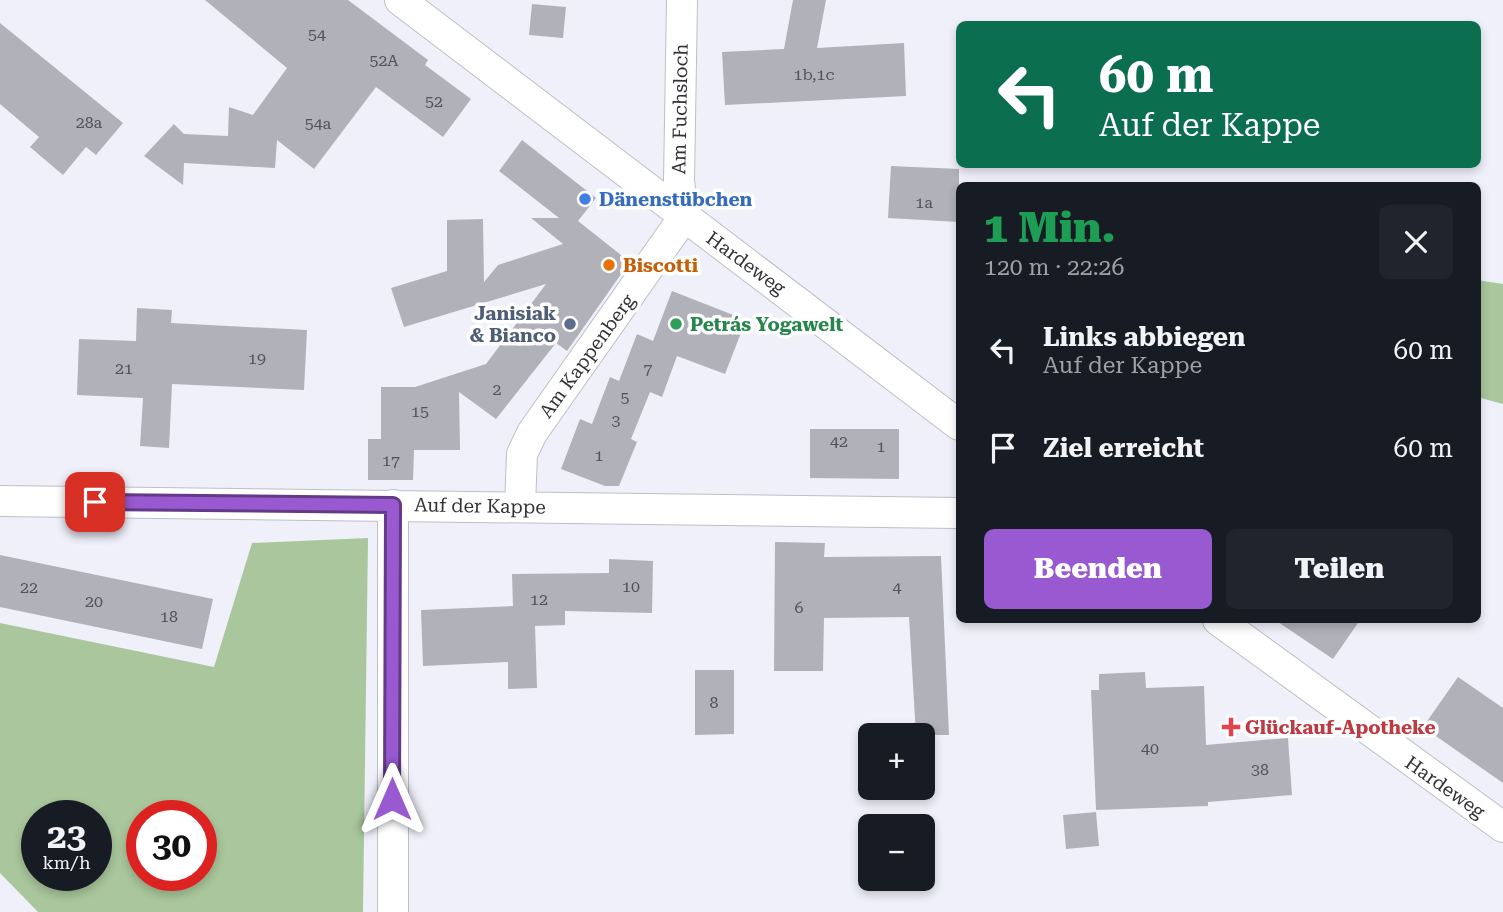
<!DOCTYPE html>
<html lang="de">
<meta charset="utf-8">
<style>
:root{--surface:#171b24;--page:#20242c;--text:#f1f3f6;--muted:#9ea1a6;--accent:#995ad1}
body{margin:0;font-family:"Roboto Serif",serif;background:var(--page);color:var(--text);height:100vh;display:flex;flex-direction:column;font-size:26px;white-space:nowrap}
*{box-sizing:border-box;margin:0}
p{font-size:23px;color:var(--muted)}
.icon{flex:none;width:38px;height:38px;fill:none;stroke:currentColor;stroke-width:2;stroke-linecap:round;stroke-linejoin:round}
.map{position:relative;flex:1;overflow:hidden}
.drawer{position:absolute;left:956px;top:182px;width:525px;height:441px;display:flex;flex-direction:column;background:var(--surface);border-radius:10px;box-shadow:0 4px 10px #0003}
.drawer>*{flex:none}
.guide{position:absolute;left:956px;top:21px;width:525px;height:147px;border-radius:10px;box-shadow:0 4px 10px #0003;background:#0b6e4f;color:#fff;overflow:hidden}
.fabs{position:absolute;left:858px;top:723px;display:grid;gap:14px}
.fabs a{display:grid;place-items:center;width:77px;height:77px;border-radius:10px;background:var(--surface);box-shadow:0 4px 10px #0003;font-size:35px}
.speed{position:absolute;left:21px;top:800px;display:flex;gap:14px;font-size:35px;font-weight:700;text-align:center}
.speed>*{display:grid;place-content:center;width:91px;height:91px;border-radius:50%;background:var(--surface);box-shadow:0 4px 10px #0003;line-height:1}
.speed small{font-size:18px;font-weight:400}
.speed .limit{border:10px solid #d22;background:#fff;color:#111}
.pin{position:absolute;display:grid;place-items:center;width:60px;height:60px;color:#fff;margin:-30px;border-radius:14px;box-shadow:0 4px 10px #0006}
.me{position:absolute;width:77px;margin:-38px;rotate:0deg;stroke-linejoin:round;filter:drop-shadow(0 0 5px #0008)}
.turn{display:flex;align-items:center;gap:24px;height:147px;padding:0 28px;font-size:32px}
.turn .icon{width:91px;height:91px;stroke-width:2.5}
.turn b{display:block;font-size:49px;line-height:60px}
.round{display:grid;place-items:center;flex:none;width:74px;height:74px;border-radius:10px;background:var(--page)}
.summary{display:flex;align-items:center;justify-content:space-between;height:119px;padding:0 28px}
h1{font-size:42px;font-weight:800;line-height:52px;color:#1e9e55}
.button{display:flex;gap:14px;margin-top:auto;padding:14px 28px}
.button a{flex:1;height:80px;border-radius:10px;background:var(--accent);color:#fff;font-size:28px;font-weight:800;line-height:80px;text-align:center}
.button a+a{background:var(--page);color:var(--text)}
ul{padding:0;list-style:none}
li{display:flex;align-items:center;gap:21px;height:98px;padding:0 28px}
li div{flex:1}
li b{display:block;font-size:26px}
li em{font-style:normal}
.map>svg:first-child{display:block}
</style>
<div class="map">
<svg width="1503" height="912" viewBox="0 0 1503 912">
<rect width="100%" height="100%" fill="#f0f0fa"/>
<path fill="#a9c69c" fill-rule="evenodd" d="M1477 280 1503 284V404L1477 397Z
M368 538 363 912H38L0 873V623L214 667 252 543ZM37 816H96V875H37ZM142 816H201V875H142Z"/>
<path fill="#b1b1ba" d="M205 0H348L428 60 425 65 471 99 443 137 376 87 314 169 277 140 275 168 184 163 183 185 144 156 174 124 184 134 228 136 229 107 253 115 287 68Z
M793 0H826L817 48 904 43 906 96 725 105 722 52 784 49Z
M532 4 566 7 563 38 529 35Z
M0 23 123 123 96 155 86 147 63 175 30 147 39 137 0 104Z
M522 140 596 198 578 221 621 255 624 270 567 351 556 343 496 419 459 392 460 450H414L413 480H368V439H381V387H415L486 364 546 284 404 327 391 288 447 271V220L483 219 484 282 498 265 563 244 531 218H559L499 171Z
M891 166 959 169V222L888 218Z
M672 291 746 320 725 374 677 356 662 397 650 392 631 439 637 442 619 486H605L561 469 580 419 592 424 610 377 619 381 637 334 653 341Z
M137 308 172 310 171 323 307 330 304 390 172 384 169 448 140 446 143 398 77 395 79 339 136 341Z
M810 429H899V479L810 478Z
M775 542 825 543 824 557 941 556 949 735H916L909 617 824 618 823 671H774Z
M0 555 213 599 202 649 0 607Z
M609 559 653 561 652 613 565 611V625L535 626 537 688 508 689V662L423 666 421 610 513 606 512 574 609 573Z
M1275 620H1360L1333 659Z
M695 670H734V734L695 735Z
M1145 672 1146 688 1204 686 1206 745 1288 738 1292 795 1208 802V806L1096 810 1091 690H1099V674Z
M1458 677 1503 708V783L1423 727Z
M1096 812 1099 846 1066 849 1063 815Z"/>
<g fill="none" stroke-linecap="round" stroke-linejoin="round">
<defs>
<path id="minor" d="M400 0 959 425
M682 0 679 181 684 217
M0 501 959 513
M393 505V912
M520 506 522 454 532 433 684 217
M1218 620 1503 827"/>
</defs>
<use href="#minor" stroke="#bebec7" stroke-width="32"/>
<use href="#minor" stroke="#fff" stroke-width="30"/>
</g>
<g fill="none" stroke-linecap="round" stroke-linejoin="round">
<defs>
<path id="route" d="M95 502 393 505 392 799"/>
</defs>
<use href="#route" stroke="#633a88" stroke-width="18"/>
<use href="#route" stroke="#995ad1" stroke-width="12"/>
</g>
<circle fill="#3f7fe0" stroke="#fefefe" stroke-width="2.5" cx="585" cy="199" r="7"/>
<circle fill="#e8710a" stroke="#fefefe" stroke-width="2.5" cx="609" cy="265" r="7"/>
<circle fill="#5c6f8a" stroke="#fefefe" stroke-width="2.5" cx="570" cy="324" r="7"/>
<circle fill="#2e9e5b" stroke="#fefefe" stroke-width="2.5" cx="676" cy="324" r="7"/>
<path fill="#e0444e" stroke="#fefefe" stroke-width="2.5" d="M1227.5 716.5h7v7h7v7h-7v7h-7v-7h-7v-7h7z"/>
<g text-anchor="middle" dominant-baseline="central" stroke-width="7" stroke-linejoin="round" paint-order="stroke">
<g font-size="16" fill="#525257">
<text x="317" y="34">54</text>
<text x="384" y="60">52A</text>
<text x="814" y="74">1b,1c</text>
<text x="434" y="101">52</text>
<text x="89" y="122">28a</text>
<text x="318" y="123">54a</text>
<text x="924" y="202">1a</text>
<text x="257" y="358">19</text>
<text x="124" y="368">21</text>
<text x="648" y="368">7</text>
<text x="497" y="389">2</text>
<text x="625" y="397">5</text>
<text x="420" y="411">15</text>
<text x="616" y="420">3</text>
<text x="839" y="441">42</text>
<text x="881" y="446">1</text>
<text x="599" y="455">1</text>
<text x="391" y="460">17</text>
<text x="631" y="586">10</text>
<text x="29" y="587">22</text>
<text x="897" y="587">4</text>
<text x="539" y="599">12</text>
<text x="94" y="601">20</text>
<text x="799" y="607">6</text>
<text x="169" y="616">18</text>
<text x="714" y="702">8</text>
<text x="1150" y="748">40</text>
<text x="1260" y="769">38</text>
</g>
<g font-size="19" fill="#323236" stroke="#fefefe">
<text transform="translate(680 109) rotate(-89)">Am Fuchsloch</text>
<text transform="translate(746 263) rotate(36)">Hardeweg</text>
<text transform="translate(587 356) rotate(-54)">Am Kappenberg</text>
<text transform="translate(480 506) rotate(1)">Auf der Kappe</text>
<text transform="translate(1445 787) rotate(35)">Hardeweg</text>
</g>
<g font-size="19" font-weight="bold" fill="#366cbe" stroke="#fefefe" text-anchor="start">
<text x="599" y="199">Dänenstübchen</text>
</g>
<g font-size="19" font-weight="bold" fill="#c56008" stroke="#fefefe" text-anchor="start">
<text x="623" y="265">Biscotti</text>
</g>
<g font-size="19" font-weight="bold" fill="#4e5e75" stroke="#fefefe" text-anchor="end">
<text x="556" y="313">Janisiak<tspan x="556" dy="22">&amp; Bianco</tspan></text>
</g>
<g font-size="19" font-weight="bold" fill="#27864d" stroke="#fefefe" text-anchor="start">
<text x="690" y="324">Petra´s Yogawelt</text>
</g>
<g font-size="19" font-weight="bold" fill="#be3a42" stroke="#fefefe" text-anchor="start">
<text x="1245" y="727">Glückauf-Apotheke</text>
</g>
</g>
</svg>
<div class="fabs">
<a>+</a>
<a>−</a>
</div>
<div class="speed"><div>23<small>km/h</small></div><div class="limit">30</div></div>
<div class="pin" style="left:95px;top:502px;background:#d93025"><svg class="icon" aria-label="arrive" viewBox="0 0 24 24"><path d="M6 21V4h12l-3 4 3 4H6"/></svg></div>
<svg class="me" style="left:392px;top:799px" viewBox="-20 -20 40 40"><path d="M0-17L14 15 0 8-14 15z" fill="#995ad1" stroke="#fff" stroke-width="4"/></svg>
<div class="guide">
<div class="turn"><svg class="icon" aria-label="left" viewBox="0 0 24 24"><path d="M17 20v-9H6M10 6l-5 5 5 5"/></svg><div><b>60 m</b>Auf der Kappe</div></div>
</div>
<section class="drawer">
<div class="summary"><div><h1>1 Min.</h1><p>120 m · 22:26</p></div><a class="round"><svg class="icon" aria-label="close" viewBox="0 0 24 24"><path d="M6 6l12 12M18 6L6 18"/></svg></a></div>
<ul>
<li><svg class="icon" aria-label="left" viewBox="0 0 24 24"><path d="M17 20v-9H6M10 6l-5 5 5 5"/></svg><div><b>Links abbiegen</b><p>Auf der Kappe</p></div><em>60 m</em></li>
<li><svg class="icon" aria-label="arrive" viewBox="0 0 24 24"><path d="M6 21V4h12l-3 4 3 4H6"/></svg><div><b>Ziel erreicht</b></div><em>60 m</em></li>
</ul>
<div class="button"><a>Beenden</a><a>Teilen</a></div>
</section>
</div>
